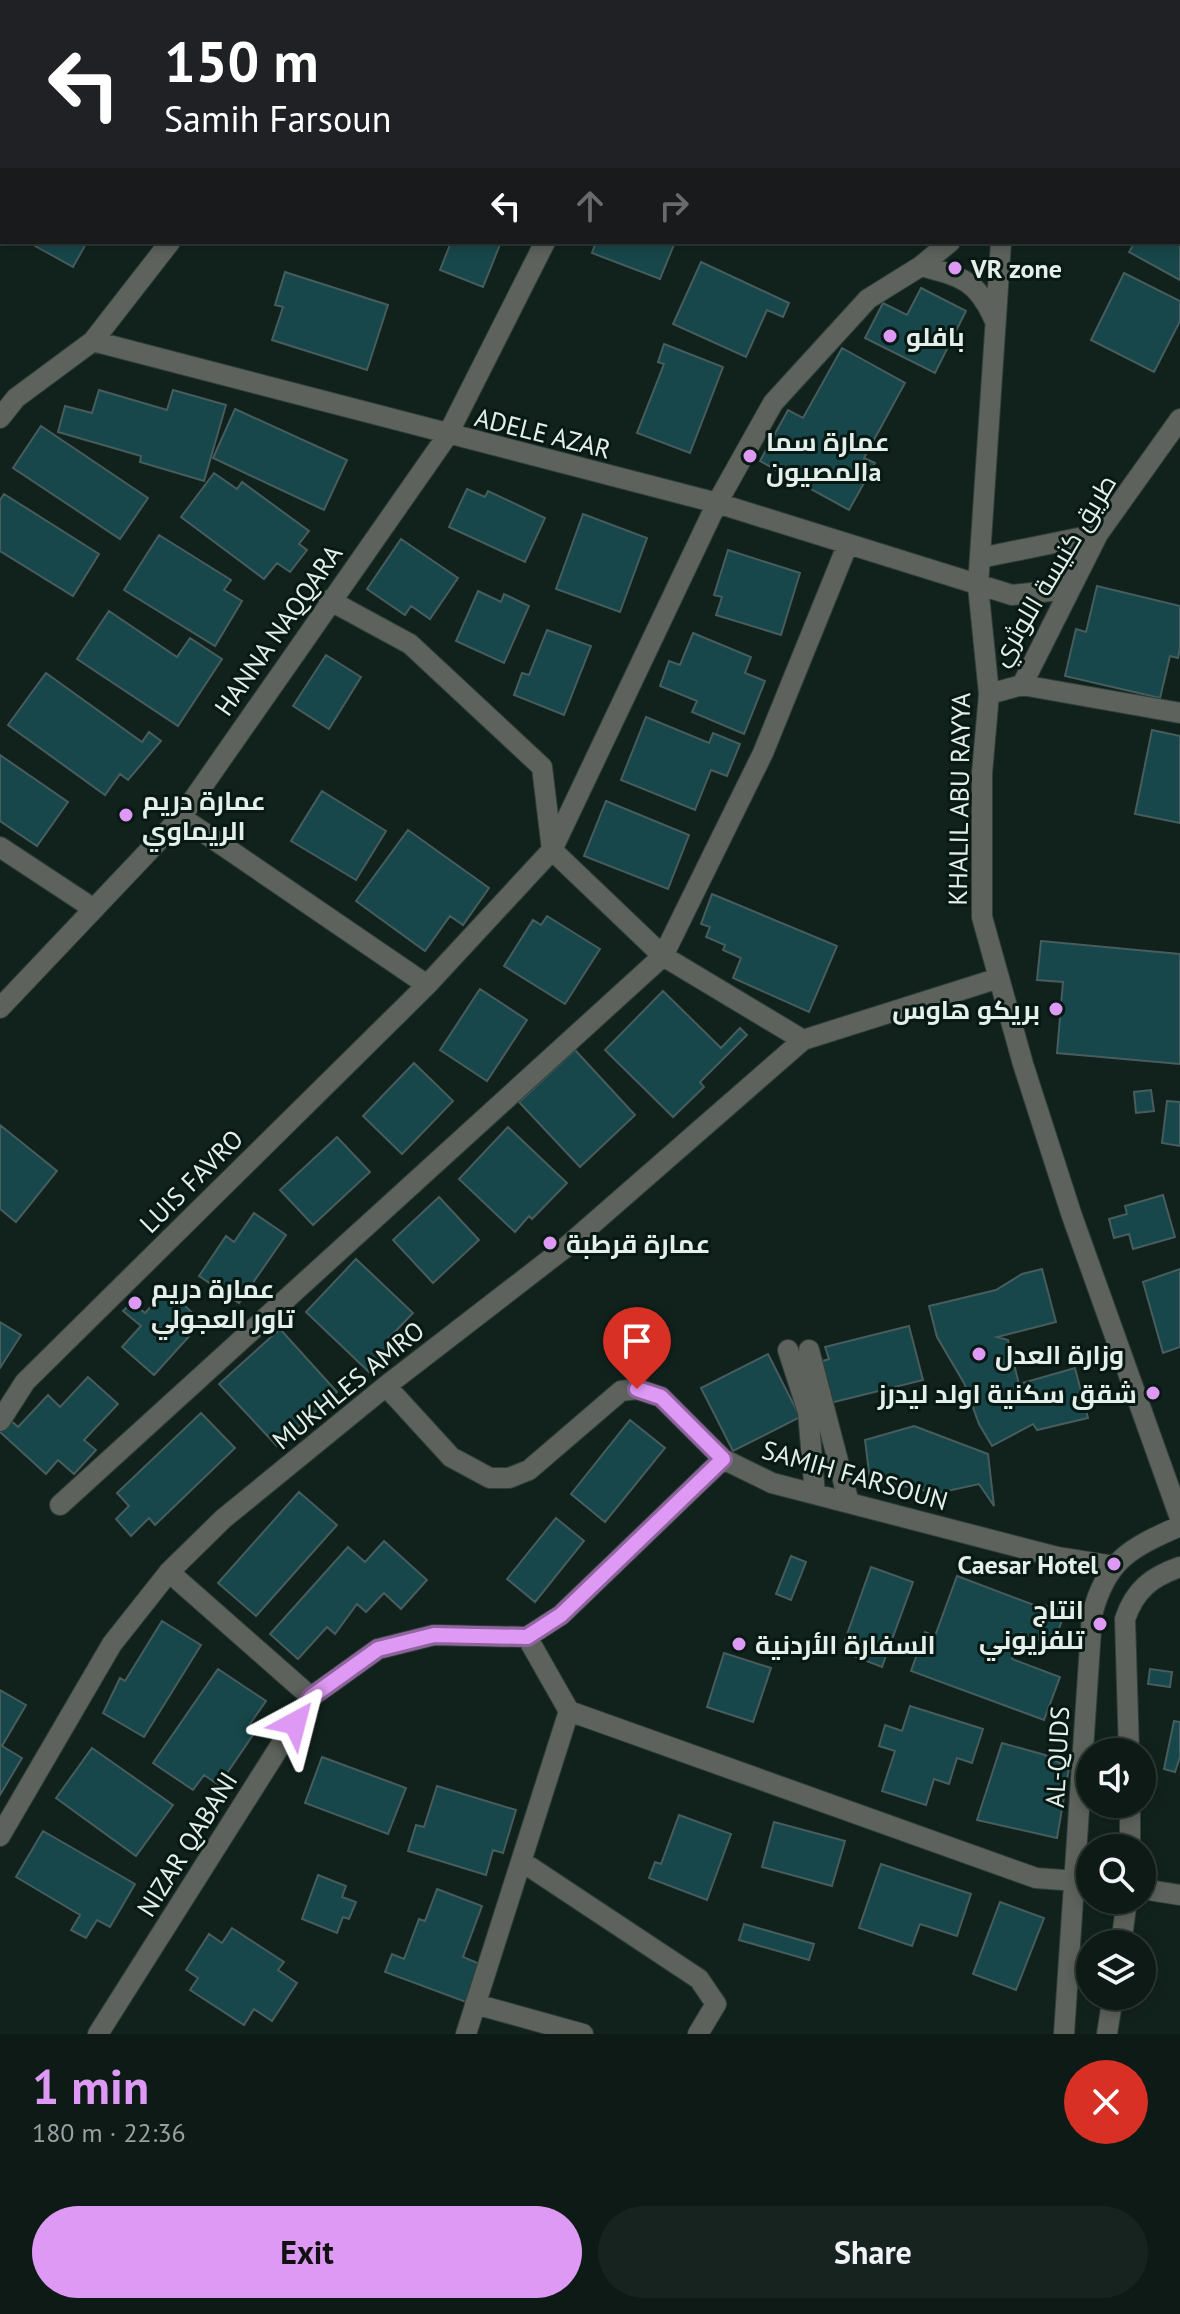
<!DOCTYPE html>
<meta charset="utf-8">
<style>
:root{--surface:#0d1a16;--page:#16231f;--text:#f1f3f6;--muted:#9aa1a1;--line:#2d3835;--accent:#dd99f3}
body{margin:0;font-family:"PT Sans",Cairo,sans-serif;background:var(--page);color:var(--text);height:100vh;display:flex;flex-direction:column;font-size:30px;white-space:nowrap}
*{box-sizing:border-box;margin:0}
p{font-size:26px;color:var(--muted)}
.icon{flex:none;width:44px;height:44px;fill:none;stroke:currentColor;stroke-width:2;stroke-linecap:round;stroke-linejoin:round}
.map{position:relative;height:2034px;overflow:hidden}
.sheet{display:flex;flex-direction:column;background:var(--surface);flex:1}
.sheet>*{flex:none}
.guide{position:absolute;left:0px;top:0px;width:1180px;height:244px;box-shadow:0 4px 12px #0003,0 0 0 2px var(--line);background:#202124;color:#fff;overflow:hidden}
.tools{position:absolute;left:1076px;top:1738px;display:grid;gap:16px}
.tools a{display:grid;place-items:center;width:80px;height:80px;border-radius:50%;background:var(--surface);box-shadow:0 4px 12px #0003,0 0 0 2px var(--line);font-size:40px}
.pin{position:absolute;display:grid;place-items:center;width:68px;height:68px;color:#fff;margin:-82px -34px;border-radius:50% 50% 50% 0;rotate:-45deg;box-shadow:0 0 8px #0007}
.pin .icon{rotate:45deg}
.me{position:absolute;width:88px;margin:-44px;rotate:38deg;stroke-linejoin:round;filter:drop-shadow(0 0 6px #0008)}
.turn{display:flex;align-items:center;gap:28px;height:168px;padding:0 32px;font-size:36px}
.turn .icon{width:104px;height:104px;stroke-width:2.5}
.turn b{display:block;font-size:56px;line-height:68px}
.lanes{display:flex;align-items:center;height:76px;padding:0 32px;background:#0003;justify-content:center;gap:40px;direction:ltr}
.lanes .off{opacity:.35}
.round{display:grid;place-items:center;flex:none;width:84px;height:84px;border-radius:42px;background:var(--page)}
.overview{display:flex;align-items:center;justify-content:space-between;height:136px;padding:0 32px}
h1{font-size:48px;font-weight:700;line-height:60px;color:var(--accent)}
.cta{display:flex;gap:16px;margin-top:auto;padding:16px 32px}
.cta a{flex:1;height:92px;border-radius:48px;background:var(--accent);color:#111;font-size:32px;font-weight:700;line-height:92px;text-align:center}
.cta a+a{background:var(--page);color:var(--text)}
.map>svg:first-child{display:block}
</style>
<div class="map">
<svg width="1180" height="2034" viewBox="0 0 1180 2034">
<rect width="100%" height="100%" fill="#11221d"/>
<path fill="#17474a" stroke="#475c5d" stroke-width="2" d="M514 0H604L513 2Z
M1107 0H1178L1180 10 1178 16V2Z
M1178 183 1180 184V280L1129 252 1135 242H1178Z
M28 242H87L73 267Z
M451 242H501L483 287 440 270Z
M596 242H675L660 279 592 253Z
M701 262 789 303 783 317 767 310 746 357 673 324Z
M285 272 388 305 367 370 272 340 283 307 275 305Z
M1124 273 1180 301V321L1154 372 1091 340Z
M921 288 966 311 935 373 865 338 883 303 907 315Z
M664 344 723 367 690 453 637 433 664 364 658 362Z
M842 348 905 383 864 458 875 463 849 510 760 461 788 410 803 418Z
M99 390 167 410 173 390 226 405 204 481 140 462 141 456 58 432 65 406 92 413Z
M235 409 347 460 324 510 213 458Z
M41 426 148 498 120 539 13 468Z
M214 473 237 489 242 482 309 531 299 544 307 550 290 572 277 563 264 579 181 517Z
M467 489 485 497 488 491 545 518 525 562 449 527Z
M4 494 99 554 73 596 0 551V500Z
M583 514 647 538 620 612 556 589Z
M159 535 231 580 224 590 242 601 215 646 124 590Z
M401 539 458 578 430 619 411 606 405 615 367 589Z
M728 550 800 573 781 635 716 615 722 597 714 595Z
M1097 586 1180 606V647L1178 658 1170 656 1160 698 1065 676 1076 629 1086 632Z
M478 591 501 602 504 594 529 606 504 663 456 641Z
M109 611 177 657 190 638 222 659 178 726 77 659Z
M547 630 591 646 564 715 514 695 522 673 529 675Z
M693 633 751 657 745 673 765 681 744 734 692 712 697 701 660 686 669 661 680 665Z
M326 655 361 677 329 729 293 706Z
M46 673 142 742 149 732 161 741 128 780 120 774 105 795 8 725Z
M646 717 709 743 713 733 740 744 727 776 711 770 695 810 621 780Z
M1152 730 1180 736V823L1135 814Z
M0 755 68 802 37 846 0 821Z
M322 791 386 831 356 880 291 841Z
M606 801 689 835 668 889 584 856Z
M408 830 489 888 463 925 450 916 425 951 356 901Z
M712 894 837 946 809 1012 733 978 741 958 723 950 725 945 706 937 710 927 701 924Z
M547 916 600 949 565 1004 504 966 533 920 541 925Z
M1041 941 1180 954V1064L1057 1053 1063 982 1037 980Z
M480 989 527 1020 487 1081 440 1050Z
M663 991 721 1048 740 1028 747 1035 700 1082 704 1087 673 1117 605 1050Z
M575 1050 635 1115 580 1167 519 1102Z
M414 1063 453 1101 402 1154 363 1116Z
M1151 1090 1154 1111 1136 1113 1134 1092Z
M1167 1101 1180 1102V1146L1162 1143Z
M0 1125 57 1171 16 1222 0 1209Z
M508 1127 567 1183 532 1219 529 1216 515 1232 459 1179Z
M337 1137 370 1172 313 1225 280 1190Z
M1163 1195 1175 1237 1133 1249 1129 1234 1114 1238 1109 1219 1127 1214 1125 1206Z
M439 1197 479 1240 433 1283 393 1240Z
M254 1213 286 1235 239 1303 199 1276 226 1236 234 1242Z
M356 1259 413 1313 389 1338 396 1344 369 1372 306 1312Z
M1042 1269 1056 1322 997 1337 1008 1340 1019 1384 1075 1368 1088 1418 1037 1430 1033 1424 992 1446 979 1424 964 1383 937 1337 929 1306 996 1290 1022 1274Z
M1180 1269V1347L1163 1353 1143 1282Z
M167 1289 202 1322 154 1375 122 1347 141 1326 123 1311 132 1302 145 1313Z
M0 1322 21 1335 0 1368Z
M909 1326 923 1380 826 1404 816 1363 829 1359 825 1347Z
M280 1329 337 1392 277 1446 219 1384Z
M768 1354 800 1417 733 1451 701 1388Z
M88 1377 118 1404 84 1440 96 1450 74 1474 58 1460 46 1474 0 1432V1428L8 1418 18 1427 48 1395 60 1407Z
M201 1413 235 1448 155 1525 149 1518 131 1536 116 1519 129 1506 117 1493Z
M630 1420 665 1448 605 1522 571 1494Z
M914 1426 988 1454 994 1506 979 1484 938 1493 870 1480 865 1440Z
M299 1492 337 1525 256 1616 218 1583Z
M556 1518 584 1541 535 1602 507 1579Z
M384 1541 427 1580 401 1609 384 1593 366 1612 357 1604 335 1634 327 1627 298 1659 270 1634 348 1547 365 1562Z
M791 1556 806 1562 791 1600 776 1594Z
M871 1567 913 1582 882 1667 851 1655 855 1643 845 1640Z
M957 1576 1042 1608 1044 1605 1065 1612 1053 1645 1021 1633 1012 1659 1060 1677 1044 1720 911 1671 925 1632 935 1636Z
M162 1621 201 1645 144 1737 103 1713 120 1678 125 1681Z
M724 1653 771 1668 753 1722 707 1707Z
M218 1669 266 1701 250 1724 257 1729 219 1785 204 1775 193 1790 153 1763Z
M1150 1669 1172 1672 1170 1687 1148 1684Z
M0 1690 26 1705 2 1746 22 1758 0 1795Z
M910 1706 983 1729 972 1763 957 1758 949 1784 934 1779 926 1805 882 1791 895 1751 879 1746 885 1725 902 1731Z
M1174 1721 1180 1722V1757L1175 1772 1164 1769Z
M1002 1743 1045 1755 1069 1768 1057 1838 977 1820Z
M92 1748 173 1805 136 1856 56 1798Z
M322 1757 406 1788 388 1834 305 1803Z
M437 1786 516 1810 503 1853 493 1850 486 1875 408 1851 416 1825 424 1827Z
M679 1815 731 1834 707 1900 649 1878 655 1862 661 1864Z
M774 1822 845 1841 832 1886 762 1867Z
M43 1831 135 1884 110 1927 97 1920 86 1938 71 1930 80 1915 16 1877Z
M881 1864 971 1894 957 1936 920 1924 912 1946 859 1928Z
M318 1875 346 1886 342 1897 356 1902 349 1919 343 1917 337 1933 302 1919Z
M437 1889 482 1906 463 1957 480 1964 466 2002 385 1972 392 1954 404 1959 419 1919 425 1921Z
M1000 1902 1044 1918 1016 1990 973 1974Z
M744 1924 814 1944 809 1960 739 1940Z
M232 1928 284 1962 278 1970 297 1983 272 2021 254 2009 244 2025 190 1990 198 1978 186 1970 209 1934 222 1943Z"/>
<g fill="none" stroke-linecap="round" stroke-linejoin="round">
<defs>
<path id="minor" d="M257 2V0
M659 2 660 0
M997 2V0
M1001 242 978 586 989 694 982 773V917L1023 1064 1072 1216 1180 1518
M921 266C960 276 977 280 994 319
M93 341 717 503 1012 595 1051 591 1098 534
M0 418 16 398 93 341 170 242
M980 558 1098 534
M329 600 410 644 542 767 552 850 663 956 803 1040
M1022 685 1180 713
M989 694 1022 685 1098 534 1180 419
M181 817 427 985 552 850 717 503 773 403 868 299 921 266 950 242
M0 847 94 909
M0 1008 181 817 447 436 545 242
M788 1350 808 1412 815 1494
M809 1350 849 1503
M386 1386 451 1457 490 1478H509L529 1470 621 1391 637 1389 661 1397 723 1459 772 1483 1057 1557 1114 1566
M0 1421 25 1382 427 985
M60 1505 663 956 763 753 847 546
M169 1572 311 1697
M569 1711 1036 1878 1077 1881
M1129 1752 1125 1619C1135 1590 1151 1577 1180 1567
M1130 1804V1848
M0 1836 112 1644 169 1572 223 1519 386 1386 566 1247 803 1040 999 978
M521 1861 699 1979 716 2004 698 2034
M1142 1889 1180 1895
M1121 1944 1127 1900
M475 2004 583 2034
M98 2034 311 1697 378 1649 434 1635 527 1637 561 1615 723 1459
M466 2034 569 1711 527 1637
M1064 2034 1092 1615C1106 1560 1130 1548 1180 1526
M1107 2034 1113 1996"/>
</defs>
<use href="#minor" stroke="#2f3f3a" stroke-width="22"/>
<use href="#minor" stroke="#5d625c" stroke-width="20"/>
</g>
<g fill="none" stroke-linecap="round" stroke-linejoin="round">
<defs>
<path id="route" d="M295 1723 311 1697 378 1649 434 1635 527 1637 561 1615 723 1459 661 1397 637 1389"/>
</defs>
<use href="#route" stroke="#90639e" stroke-width="20"/>
<use href="#route" stroke="#dd99f3" stroke-width="14"/>
</g>
<g fill="#dd99f3" stroke="#081914" stroke-width="3">
<circle cx="955" cy="268" r="8"/>
<circle cx="890" cy="336" r="8"/>
<circle cx="750" cy="456" r="8"/>
<circle cx="126" cy="815" r="8"/>
<circle cx="1056" cy="1009" r="8"/>
<circle cx="550" cy="1243" r="8"/>
<circle cx="135" cy="1303" r="8"/>
<circle cx="979" cy="1354" r="8"/>
<circle cx="1153" cy="1393" r="8"/>
<circle cx="1114" cy="1564" r="8"/>
<circle cx="1100" cy="1624" r="8"/>
<circle cx="739" cy="1644" r="8"/>
</g>
<g text-anchor="middle" dominant-baseline="central" stroke-width="6" stroke-linejoin="round" paint-order="stroke">
<g font-size="26" font-weight="bold" fill="#e4efeb" stroke="#081914" text-anchor="start">
<text x="971" y="268">VR zone</text>
<text x="906" y="336">بافلو</text>
<text x="766" y="441">عمارة سما<tspan x="766" dy="30">المصيونa</tspan></text>
<text x="142" y="800">عمارة دريم<tspan x="142" dy="30">الريماوي</tspan></text>
<text x="1040" y="1009" text-anchor="end">بريكو هاوس</text>
<text x="566" y="1243">عمارة قرطبة</text>
<text x="151" y="1288">عمارة دريم<tspan x="151" dy="30">تاور العجولي</tspan></text>
<text x="995" y="1354">وزارة العدل</text>
<text x="1137" y="1393" text-anchor="end">شقق سكنية اولد ليدرز</text>
<text x="1098" y="1564" text-anchor="end">Caesar Hotel</text>
<text x="1084" y="1609" text-anchor="end">انتاج<tspan x="1084" dy="30">تلفزيوني</tspan></text>
<text x="755" y="1644">السفارة الأردنية</text>
</g>
<g font-size="26" fill="#e4efeb" stroke="#081914">
<text transform="translate(543 433) rotate(14)">ADELE AZAR</text>
<text transform="translate(1053 570) rotate(-59)">طريق كنيسة اللوثري</text>
<text transform="translate(278 630) rotate(-55)">HANNA NAQQARA</text>
<text transform="translate(959 799) rotate(-89)">KHALIL ABU RAYYA</text>
<text transform="translate(191 1181) rotate(-45)">LUIS FAVRO</text>
<text transform="translate(348 1385) rotate(-39)">MUKHLES AMRO</text>
<text transform="translate(855 1475) rotate(16)">SAMIH FARSOUN</text>
<text transform="translate(1057 1757) rotate(-87)">AL-QUDS</text>
<text transform="translate(187 1844) rotate(-58)">NIZAR QABANI</text>
</g>
</g>
</svg>
<div class="tools">
<a><svg class="icon" aria-label="sound" viewBox="0 0 24 24"><path d="M4 9h4l5-4v14l-5-4H4zM17 9q2 3 0 6"/></svg></a>
<a><svg class="icon" aria-label="search" viewBox="0 0 24 24"><circle cx="10" cy="10" r="6"/><path d="M15 15l6 6"/></svg></a>
<a><svg class="icon" aria-label="layers" viewBox="0 0 24 24"><path d="M12 4l9 5-9 5-9-5zM3 14l9 5 9-5"/></svg></a>
</div>
<div class="pin" style="left:637px;top:1389px;background:#d93025"><svg class="icon" aria-label="arrive" viewBox="0 0 24 24"><path d="M6 21V4h12l-3 4 3 4H6"/></svg></div>
<svg class="me" style="left:295px;top:1723px" viewBox="-20 -20 40 40"><path d="M0-17L14 15 0 8-14 15z" fill="#dd99f3" stroke="#fff" stroke-width="4"/></svg>
<div class="guide">
<div class="turn"><svg class="icon" aria-label="left" viewBox="0 0 24 24"><path d="M17 20v-9H6M10 6l-5 5 5 5"/></svg><div><b>150 m</b>Samih Farsoun</div></div>
<div class="lanes"><svg class="icon" aria-label="left" viewBox="0 0 24 24"><path d="M17 20v-9H6M10 6l-5 5 5 5"/></svg><svg class="icon off" aria-label="ahead" viewBox="0 0 24 24"><path d="M12 20V5M6 11l6-6 6 6"/></svg><svg class="icon off" aria-label="right" viewBox="0 0 24 24"><path d="M7 20v-9h11M14 6l5 5-5 5"/></svg></div>
</div>
</div>
<section class="sheet">
<div class="overview"><div><h1>1 min</h1><p>180 m · 22:36</p></div><a class="round" style="background:#d93025;color:#fff"><svg class="icon" aria-label="close" viewBox="0 0 24 24"><path d="M6 6l12 12M18 6L6 18"/></svg></a></div>
<div class="cta"><a>Exit</a><a>Share</a></div>
</section>
